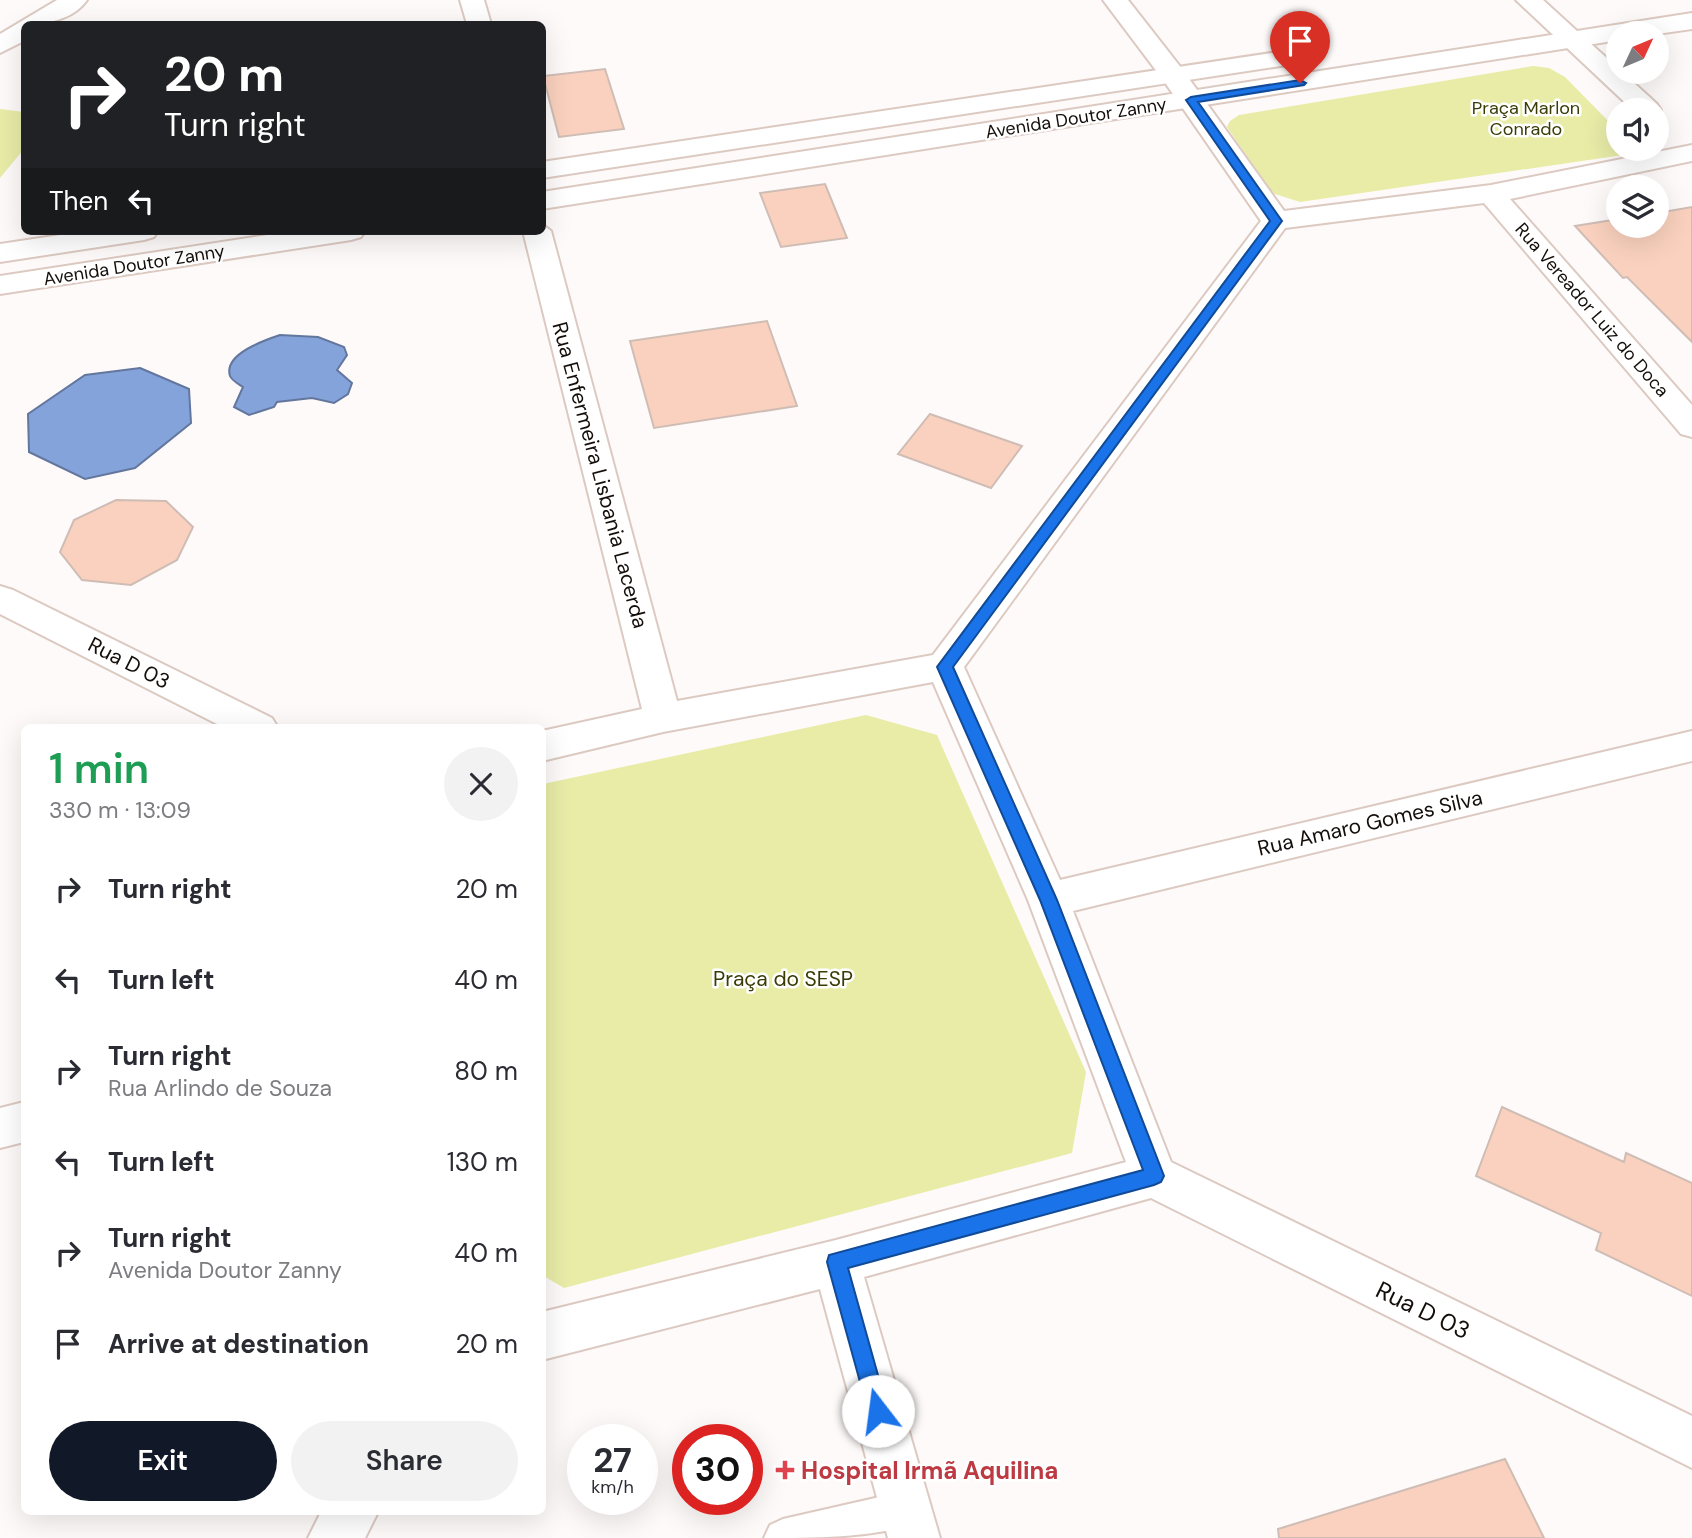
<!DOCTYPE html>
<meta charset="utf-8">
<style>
:root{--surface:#fff;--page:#f2f2f3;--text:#2b2b33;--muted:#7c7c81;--accent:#111827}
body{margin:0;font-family:"DM Sans",sans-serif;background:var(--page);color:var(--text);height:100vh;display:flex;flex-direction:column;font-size:26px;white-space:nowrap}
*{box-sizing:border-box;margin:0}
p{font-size:23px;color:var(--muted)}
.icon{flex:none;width:38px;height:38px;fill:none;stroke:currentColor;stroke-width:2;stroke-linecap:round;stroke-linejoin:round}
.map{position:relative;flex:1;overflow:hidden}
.panel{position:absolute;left:21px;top:724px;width:525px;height:791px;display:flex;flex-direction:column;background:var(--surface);border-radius:10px;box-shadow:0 7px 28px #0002}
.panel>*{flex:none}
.banner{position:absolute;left:21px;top:21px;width:525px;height:214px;border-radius:10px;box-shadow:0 7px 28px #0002;background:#202124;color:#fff;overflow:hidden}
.needle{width:46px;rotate:46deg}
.tools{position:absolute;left:1606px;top:21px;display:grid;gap:14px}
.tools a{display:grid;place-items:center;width:63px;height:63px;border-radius:50%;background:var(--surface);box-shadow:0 7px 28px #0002;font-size:35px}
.speed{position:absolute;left:567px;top:1424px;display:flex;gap:14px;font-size:35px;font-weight:700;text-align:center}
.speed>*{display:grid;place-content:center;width:91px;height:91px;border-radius:50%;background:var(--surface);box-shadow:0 7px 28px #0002;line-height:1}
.speed small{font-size:18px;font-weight:400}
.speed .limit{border:10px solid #d22;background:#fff;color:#111}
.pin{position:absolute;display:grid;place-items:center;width:60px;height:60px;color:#fff;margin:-72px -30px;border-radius:50% 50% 50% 0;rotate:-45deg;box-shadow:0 0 7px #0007}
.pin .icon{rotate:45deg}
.me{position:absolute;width:77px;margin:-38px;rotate:345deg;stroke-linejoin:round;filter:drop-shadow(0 0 5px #0008)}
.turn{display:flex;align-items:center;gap:24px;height:147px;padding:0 28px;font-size:32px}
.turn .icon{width:91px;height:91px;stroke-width:2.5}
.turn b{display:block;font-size:49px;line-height:60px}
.then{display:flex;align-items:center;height:66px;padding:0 28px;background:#0003;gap:14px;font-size:26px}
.round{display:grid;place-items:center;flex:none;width:74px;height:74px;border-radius:37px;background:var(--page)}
.head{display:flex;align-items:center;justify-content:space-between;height:119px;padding:0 28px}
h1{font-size:42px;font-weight:600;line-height:52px;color:#1e9e55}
.cta{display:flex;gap:14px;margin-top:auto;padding:14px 28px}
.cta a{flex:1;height:80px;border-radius:42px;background:var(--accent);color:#fff;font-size:28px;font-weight:600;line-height:80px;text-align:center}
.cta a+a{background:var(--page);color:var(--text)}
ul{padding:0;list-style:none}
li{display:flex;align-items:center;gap:21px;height:91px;padding:0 28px}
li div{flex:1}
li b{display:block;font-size:26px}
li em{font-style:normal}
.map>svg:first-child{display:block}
</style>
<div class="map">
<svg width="1692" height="1538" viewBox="0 0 1692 1538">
<rect width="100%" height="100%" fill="#fefaf9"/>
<path fill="#e8eca7" d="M1533 66 1549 68 1565 77 1619 132V149H1630V152L1623 155 1300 202 1272 193 1227 127 1230 121 1239 115Z
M0 109 24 112V149L0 178Z
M866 715 937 735 1086 1072 1072 1153 564 1288 542 1275 543 784Z"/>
<path fill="#85a3db" stroke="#63769d" stroke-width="2" d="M280 335 318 337 344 347 347 355 337 370 352 383 348 394 334 403 312 398 277 402 274 407 249 415 234 407 243 387C239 384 232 381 230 376 223 354 265 340 280 335Z
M140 368 189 389 191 423 135 468 85 479 29 452 28 414 85 375Z"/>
<path fill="#fad1be" stroke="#cfbdb5" stroke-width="2" d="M605 69 624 129 559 137 543 76Z
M825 184 847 238 781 247 760 193Z
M1692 207V342L1627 277 1623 278 1575 226 1619 219V226H1657V213Z
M767 321 797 406 654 428 630 341Z
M930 414 1022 446 991 488 898 454Z
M116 500 166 501 193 527 177 560 131 585 82 580 60 552 74 520Z
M1502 1107 1624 1162 1626 1153 1692 1183V1296L1596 1250 1601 1233 1476 1176Z
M1505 1459 1544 1538H1279L1278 1529Z"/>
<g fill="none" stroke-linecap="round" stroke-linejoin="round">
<defs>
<path id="service" d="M906 1491 919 1497 925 1510 919 1523C870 1538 816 1538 764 1538L770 1525 783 1519Z"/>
<path id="minor" d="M57 0H87C73 20 47 24 24 24V41L0 53V34Z
M460 0H484L491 24H467Z
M1103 0H1128L1182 69 1284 211 1491 185 1692 145V161L1510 199 1692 405V437L1681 434 1484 203 1285 228 964 667 1060 880 1692 731V761L1073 911 1171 1162 1692 1416V1468L1151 1198 864 1277 940 1538H888L820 1289 542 1360V1312L836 1240 1126 1162 1028 900 933 682 663 732 542 761V731L642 709 523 231H542V224L551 231 677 701 933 655 1261 221 1164 81Z
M1516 0H1543L1657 104 1661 110 1657 116V110H1633Z
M0 586 13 590 272 718 278 728H225L0 614Z
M24 1102V1142L0 1148V1108Z
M321 1512H378L365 1538H308Z"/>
<path id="tertiary" d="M1692 13V29L1657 34 1619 33V40L542 209V192Z
M1298 49 1307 52 1311 57 1307 62 542 178V162Z
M87 231H158L154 237 144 240 0 262V244Z
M294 231H365L361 237 351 240 0 294V276Z"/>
</defs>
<use href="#service" stroke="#dccac2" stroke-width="4"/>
<use href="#minor" stroke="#dccac2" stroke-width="4"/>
<use href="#tertiary" stroke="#dccac2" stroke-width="4"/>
<use href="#service" fill="#fff" fill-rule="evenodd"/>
<use href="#minor" fill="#fff" fill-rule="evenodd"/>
<use href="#tertiary" fill="#fff" fill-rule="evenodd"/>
</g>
<path fill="#1a73e8" stroke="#114b97" stroke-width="2" d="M1300 80 1306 83 1304 85 1198 102 1282 221 953 667 1057 900 1164 1176 1161 1182 1154 1185 848 1268 888 1411 885 1418 878 1421 871 1418 868 1411 827 1262 829 1255 1143 1170 1040 900 937 667 1270 221 1186 100 1191 97Z"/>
<path fill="#e0444e" stroke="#fff" stroke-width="2.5" d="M781.5 1459.5h7v7h7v7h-7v7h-7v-7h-7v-7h7z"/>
<g text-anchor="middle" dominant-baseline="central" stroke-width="5" stroke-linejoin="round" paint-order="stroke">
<g font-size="18" fill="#3b3c05" stroke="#fff">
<text x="1526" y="108">Praça Marlon<tspan x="1526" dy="21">Conrado</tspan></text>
</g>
<g font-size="18" fill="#140e0b" stroke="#fff">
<text transform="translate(1076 118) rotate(-9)">Avenida Doutor Zanny</text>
<text transform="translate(134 265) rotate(-9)">Avenida Doutor Zanny</text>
<text transform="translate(1592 310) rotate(49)">Rua Vereador Luiz do Doca</text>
</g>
<g font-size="21" fill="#140e0b" stroke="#fff">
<text transform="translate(600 475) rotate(75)">Rua Enfermeira Lisbania Lacerda</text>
<text transform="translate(129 663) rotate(27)">Rua D 03</text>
<text transform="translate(1370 823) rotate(-13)">Rua Amaro Gomes Silva</text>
</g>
<g font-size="21" fill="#3b3c05" stroke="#fff">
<text x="783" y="979">Praça do SESP</text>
</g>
<g font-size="24" fill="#140e0b" stroke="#fff">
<text transform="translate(1423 1310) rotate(26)">Rua D 03</text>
</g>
<g font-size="24" font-weight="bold" fill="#be3a42" stroke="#fff" text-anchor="start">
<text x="801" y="1470">Hospital Irmã Aquilina</text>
</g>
</g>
</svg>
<div class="tools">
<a><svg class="needle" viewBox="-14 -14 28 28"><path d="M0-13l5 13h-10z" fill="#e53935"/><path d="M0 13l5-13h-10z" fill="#7c7c81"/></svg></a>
<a><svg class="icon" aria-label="sound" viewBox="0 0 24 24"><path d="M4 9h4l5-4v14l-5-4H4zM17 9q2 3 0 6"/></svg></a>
<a><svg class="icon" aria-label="layers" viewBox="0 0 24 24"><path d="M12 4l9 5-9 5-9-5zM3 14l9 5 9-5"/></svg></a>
</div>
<div class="speed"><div>27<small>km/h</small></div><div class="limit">30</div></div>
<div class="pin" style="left:1300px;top:83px;background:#d93025"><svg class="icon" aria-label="arrive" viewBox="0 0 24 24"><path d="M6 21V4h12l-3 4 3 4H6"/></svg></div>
<svg class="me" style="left:878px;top:1411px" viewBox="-20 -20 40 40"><circle r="19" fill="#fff"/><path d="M0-13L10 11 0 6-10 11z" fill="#1a73e8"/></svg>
<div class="banner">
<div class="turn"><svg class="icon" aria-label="right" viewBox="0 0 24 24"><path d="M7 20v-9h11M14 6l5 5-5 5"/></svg><div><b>20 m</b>Turn right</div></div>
<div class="then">Then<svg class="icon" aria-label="left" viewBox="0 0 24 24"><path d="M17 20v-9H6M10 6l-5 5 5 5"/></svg></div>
</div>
<section class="panel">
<div class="head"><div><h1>1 min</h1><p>330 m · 13:09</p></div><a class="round"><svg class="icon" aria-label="close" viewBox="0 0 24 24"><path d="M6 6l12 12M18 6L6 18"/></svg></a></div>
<ul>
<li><svg class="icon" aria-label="right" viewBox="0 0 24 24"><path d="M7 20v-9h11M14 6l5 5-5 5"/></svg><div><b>Turn right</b></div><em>20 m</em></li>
<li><svg class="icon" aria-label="left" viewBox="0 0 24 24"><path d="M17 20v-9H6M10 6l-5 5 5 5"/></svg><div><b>Turn left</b></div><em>40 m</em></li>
<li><svg class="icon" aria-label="right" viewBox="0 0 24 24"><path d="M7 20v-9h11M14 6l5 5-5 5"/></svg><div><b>Turn right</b><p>Rua Arlindo de Souza</p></div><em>80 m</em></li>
<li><svg class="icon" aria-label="left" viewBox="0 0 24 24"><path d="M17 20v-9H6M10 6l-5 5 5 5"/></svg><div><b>Turn left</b></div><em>130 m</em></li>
<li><svg class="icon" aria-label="right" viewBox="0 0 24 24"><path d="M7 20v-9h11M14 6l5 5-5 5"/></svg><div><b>Turn right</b><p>Avenida Doutor Zanny</p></div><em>40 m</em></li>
<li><svg class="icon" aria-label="arrive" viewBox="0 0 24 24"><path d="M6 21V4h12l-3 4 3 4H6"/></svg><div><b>Arrive at destination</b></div><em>20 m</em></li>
</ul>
<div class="cta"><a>Exit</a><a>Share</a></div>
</section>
</div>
